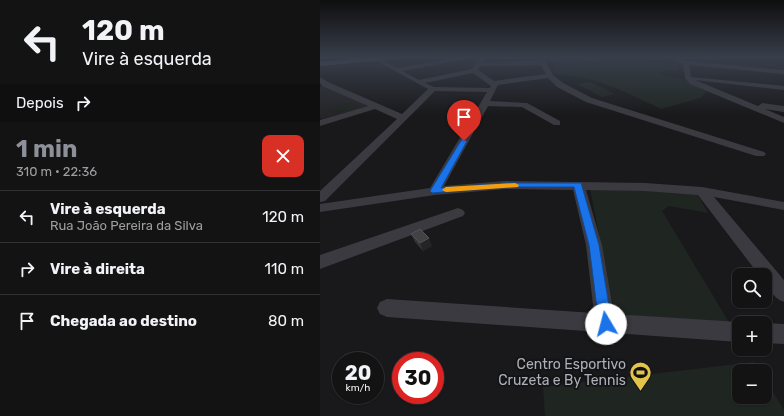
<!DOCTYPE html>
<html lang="pt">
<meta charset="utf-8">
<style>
:root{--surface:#131314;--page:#202022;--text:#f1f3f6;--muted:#9d9ea0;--line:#323234;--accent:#8c9099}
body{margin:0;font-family:Rubik,sans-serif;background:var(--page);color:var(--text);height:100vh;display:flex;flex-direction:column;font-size:15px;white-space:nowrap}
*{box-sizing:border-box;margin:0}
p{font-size:13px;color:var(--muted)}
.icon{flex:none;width:22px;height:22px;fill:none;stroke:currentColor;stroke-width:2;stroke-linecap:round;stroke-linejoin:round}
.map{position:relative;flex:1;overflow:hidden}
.drawer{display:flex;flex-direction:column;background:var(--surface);width:320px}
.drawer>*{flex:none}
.guide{background:#131314;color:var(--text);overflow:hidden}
.fabs{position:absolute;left:412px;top:268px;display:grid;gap:8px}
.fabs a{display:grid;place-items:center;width:40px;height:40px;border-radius:8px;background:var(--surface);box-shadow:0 1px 3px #0004,0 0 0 1px var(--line);font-size:20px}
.speed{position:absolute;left:12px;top:352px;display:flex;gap:8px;font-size:20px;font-weight:700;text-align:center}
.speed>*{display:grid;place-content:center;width:52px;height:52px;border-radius:50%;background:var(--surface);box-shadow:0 1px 3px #0004,0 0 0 1px var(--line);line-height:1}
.speed small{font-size:10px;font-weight:400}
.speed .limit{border:6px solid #d22;background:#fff;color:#111}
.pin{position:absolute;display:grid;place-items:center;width:34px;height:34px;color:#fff;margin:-41px -17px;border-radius:50% 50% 50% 0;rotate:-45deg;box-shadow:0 0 4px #0007}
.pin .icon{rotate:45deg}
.me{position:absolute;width:44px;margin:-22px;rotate:352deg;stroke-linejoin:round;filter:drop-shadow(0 0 3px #0008)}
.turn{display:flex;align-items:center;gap:14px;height:84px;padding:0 16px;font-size:18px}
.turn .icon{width:52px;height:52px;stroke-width:2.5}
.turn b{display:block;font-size:28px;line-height:34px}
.then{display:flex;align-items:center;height:38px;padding:0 16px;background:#0003;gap:8px;font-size:15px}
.round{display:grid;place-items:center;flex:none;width:42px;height:42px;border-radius:8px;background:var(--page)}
.headline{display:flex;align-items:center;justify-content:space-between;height:68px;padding:0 16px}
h1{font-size:24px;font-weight:700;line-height:30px;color:var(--accent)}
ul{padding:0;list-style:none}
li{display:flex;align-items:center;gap:12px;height:52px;padding:0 16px;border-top:1px solid var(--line)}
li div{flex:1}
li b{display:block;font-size:15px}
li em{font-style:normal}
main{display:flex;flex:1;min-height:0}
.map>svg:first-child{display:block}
</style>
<main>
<section class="drawer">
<div class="guide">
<div class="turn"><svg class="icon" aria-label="left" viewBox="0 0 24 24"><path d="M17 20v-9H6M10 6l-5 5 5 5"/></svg><div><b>120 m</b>Vire à esquerda</div></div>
<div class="then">Depois<svg class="icon" aria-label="right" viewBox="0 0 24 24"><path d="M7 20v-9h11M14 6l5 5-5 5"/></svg></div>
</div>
<div class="headline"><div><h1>1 min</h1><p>310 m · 22:36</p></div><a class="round" style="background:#d93025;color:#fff"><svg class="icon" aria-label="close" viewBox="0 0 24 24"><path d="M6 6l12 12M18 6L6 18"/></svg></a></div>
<ul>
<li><svg class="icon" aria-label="left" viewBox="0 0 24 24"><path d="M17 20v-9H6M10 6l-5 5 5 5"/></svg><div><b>Vire à esquerda</b><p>Rua João Pereira da Silva</p></div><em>120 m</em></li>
<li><svg class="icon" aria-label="right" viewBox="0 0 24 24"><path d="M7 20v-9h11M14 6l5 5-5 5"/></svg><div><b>Vire à direita</b></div><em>110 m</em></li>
<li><svg class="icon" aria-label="arrive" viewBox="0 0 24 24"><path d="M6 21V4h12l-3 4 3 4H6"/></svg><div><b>Chegada ao destino</b></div><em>80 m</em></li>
</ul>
</section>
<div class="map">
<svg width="464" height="416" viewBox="0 0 464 416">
<rect width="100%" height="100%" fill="#19191b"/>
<path fill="#252528" d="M4 86 48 106 2 119 0 118V87Z"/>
<path fill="#1f2621" d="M273 57H327L331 58 324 59 330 62 358 64V70L337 72 345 76 365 79 387 92 380 98 341 109C305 92 276 76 235 74L232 66 276 61Z
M270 82 295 94 282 97 257 84Z
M32 102 40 106 14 114 6 109Z
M270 189 376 192 388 213 349 206 342 211 410 324 298 314 295 313Z
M434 362 440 371H419V397H445V379L464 410V416H225L223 387Z"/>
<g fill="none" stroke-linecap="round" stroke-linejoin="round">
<path fill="#3a3a40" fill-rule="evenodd" d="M144 57H158L82 71 99 80 152 69 160 57H166L163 62 219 61 217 57H223L233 75 243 83 272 98 444 152 446 154 444 156H436L266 102 237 87 228 78 178 85 170 101 207 103 240 121V125H234L202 107 168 106 124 186 185 181 325 183 382 187 464 202V210L394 197 464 280V302C453 298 445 286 445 275H439L378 195 325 191 266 190 282 245 294 314 419 322 421 323H419V342L67 317 60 314 57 308 60 302 67 299 274 313 266 245 253 190 185 189 115 195 0 212V204L110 188 167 92 115 91 5 201 0 202V191L77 119 55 109 0 126V120L48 106 2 86 0 83V77L8 82 82 114 108 89 57 61V59H61L77 68ZM221 65 226 74 174 81 158 70 160 66ZM153 73 171 86 170 88 114 87 105 83Z
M348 57H356L367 61 464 70V74L369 65 371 77 464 86V90L375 80 438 106 442 103 464 106V112L445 109 464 117V123L370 84 365 78 363 64Z
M138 208 143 210 145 213 143 216 0 269V255Z
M445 323 464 324V344L445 343Z"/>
<path fill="#57575e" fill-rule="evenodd" d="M53 57H79L76 59 0 66V62Z"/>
</g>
<path fill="#353539" d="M229 57H261V64L236 65 229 59Z
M263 57H276V61H267Z
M91 234 112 246 103 251 95 242Z"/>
<path fill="#242427" d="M100 57H109V58L101 59Z
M252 57H261V64L236 65V58Z
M109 238 112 246 103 251 100 243Z"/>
<path fill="#424246" stroke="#525358" d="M234 57H252L236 58Z
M100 229 109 238 100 243 91 234Z"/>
<linearGradient id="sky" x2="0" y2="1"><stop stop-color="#0e0e0f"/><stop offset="0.5" stop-color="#383e4a"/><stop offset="1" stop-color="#383e4a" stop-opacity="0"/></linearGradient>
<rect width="464" height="115" fill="url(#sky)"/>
<path fill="#1a73e8" stroke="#114b97" d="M142 139 147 141 121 188 185 183H261L279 245 292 324 290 328 286 330 281 328 279 324 269 245 254 187H185L112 193 110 191Z"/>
<path fill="#f59e0b" d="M195 183 199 185 198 187 126 192 122 190 126 187Z"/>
<defs>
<symbol id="stadium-pin" viewBox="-11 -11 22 30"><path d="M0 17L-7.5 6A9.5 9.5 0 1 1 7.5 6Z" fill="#e3c348" stroke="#141416"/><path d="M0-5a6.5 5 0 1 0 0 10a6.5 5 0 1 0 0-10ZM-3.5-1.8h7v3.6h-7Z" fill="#111"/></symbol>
</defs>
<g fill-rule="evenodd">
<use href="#stadium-pin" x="308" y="360" width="25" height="34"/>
</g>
<g text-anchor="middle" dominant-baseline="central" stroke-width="4" stroke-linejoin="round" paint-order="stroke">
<g font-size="14" fill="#acafb9" stroke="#141416" text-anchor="end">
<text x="306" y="364">Centro Esportivo<tspan x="306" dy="16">Cruzeta e By Tennis</tspan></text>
</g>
</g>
</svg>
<div class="fabs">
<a><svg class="icon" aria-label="search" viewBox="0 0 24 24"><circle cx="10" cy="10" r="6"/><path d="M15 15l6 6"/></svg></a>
<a>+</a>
<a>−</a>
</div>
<div class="speed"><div>20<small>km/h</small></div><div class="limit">30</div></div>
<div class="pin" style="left:144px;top:141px;background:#d93025"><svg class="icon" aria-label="arrive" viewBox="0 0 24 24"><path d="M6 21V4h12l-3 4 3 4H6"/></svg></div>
<svg class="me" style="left:286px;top:324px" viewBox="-20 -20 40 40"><circle r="19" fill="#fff"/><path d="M0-13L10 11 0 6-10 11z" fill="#1a73e8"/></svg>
</div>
</main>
